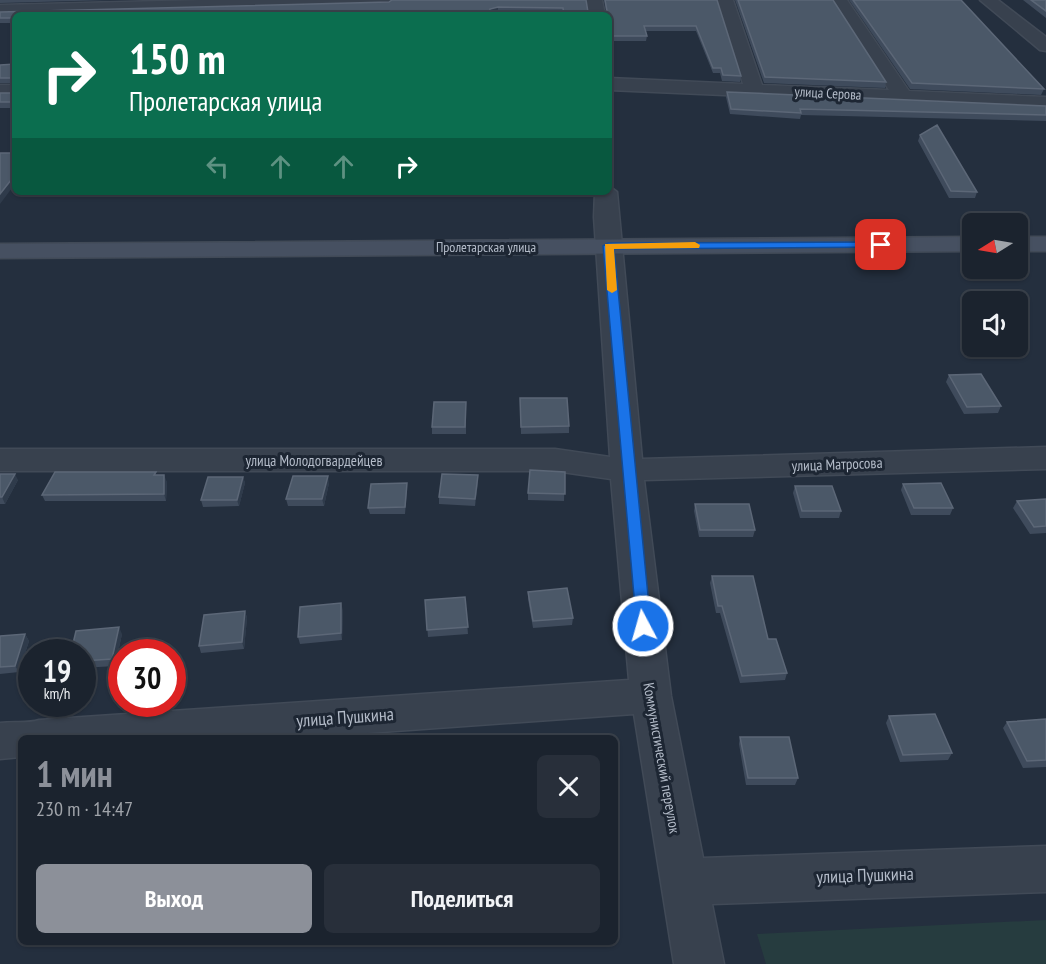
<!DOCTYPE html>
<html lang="ru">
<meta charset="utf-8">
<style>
:root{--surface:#1b232e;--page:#282f3a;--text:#f1f3f6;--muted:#a0a4aa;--line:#39404a;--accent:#8c9099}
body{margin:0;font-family:"PT Sans Narrow",sans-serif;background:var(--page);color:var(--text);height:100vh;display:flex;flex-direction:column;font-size:22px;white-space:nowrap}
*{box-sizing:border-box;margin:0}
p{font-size:20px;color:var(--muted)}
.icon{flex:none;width:33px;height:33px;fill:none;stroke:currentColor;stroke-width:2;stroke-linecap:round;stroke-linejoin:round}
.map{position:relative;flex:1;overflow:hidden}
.sheet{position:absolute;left:18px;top:735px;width:600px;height:210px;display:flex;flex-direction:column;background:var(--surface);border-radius:9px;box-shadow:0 2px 4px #0004,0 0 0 2px var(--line)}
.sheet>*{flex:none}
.guide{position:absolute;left:12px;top:12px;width:600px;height:183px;border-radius:9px;box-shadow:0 2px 4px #0004,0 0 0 2px var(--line);background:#0b6e4f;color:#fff;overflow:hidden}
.needle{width:39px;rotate:259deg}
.controls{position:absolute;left:962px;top:213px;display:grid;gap:12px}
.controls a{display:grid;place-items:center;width:66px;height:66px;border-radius:9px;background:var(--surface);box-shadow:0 2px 4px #0004,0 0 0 2px var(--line);font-size:30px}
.speed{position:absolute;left:18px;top:639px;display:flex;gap:12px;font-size:30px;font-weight:700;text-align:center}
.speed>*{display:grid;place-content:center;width:78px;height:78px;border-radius:50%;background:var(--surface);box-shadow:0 2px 4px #0004,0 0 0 2px var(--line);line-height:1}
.speed small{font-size:15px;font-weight:400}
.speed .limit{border:9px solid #d22;background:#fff;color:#111}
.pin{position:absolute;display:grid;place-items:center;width:51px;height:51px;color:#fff;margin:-26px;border-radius:12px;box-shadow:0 3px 9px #0006}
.me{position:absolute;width:66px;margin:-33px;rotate:354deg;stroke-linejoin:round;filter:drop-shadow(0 0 4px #0008)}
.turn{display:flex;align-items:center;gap:21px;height:126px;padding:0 18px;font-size:27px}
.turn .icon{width:78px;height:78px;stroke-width:2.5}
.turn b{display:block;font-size:42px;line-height:51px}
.lanes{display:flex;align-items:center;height:57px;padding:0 18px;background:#0003;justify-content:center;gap:30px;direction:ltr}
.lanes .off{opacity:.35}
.round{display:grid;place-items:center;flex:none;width:63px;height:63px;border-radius:9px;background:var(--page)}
.overview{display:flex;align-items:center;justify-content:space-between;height:102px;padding:0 18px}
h1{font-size:36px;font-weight:800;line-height:45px;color:var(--accent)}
.primary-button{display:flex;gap:12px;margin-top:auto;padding:12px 18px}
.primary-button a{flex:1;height:69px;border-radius:9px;background:var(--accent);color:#fff;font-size:24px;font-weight:800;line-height:69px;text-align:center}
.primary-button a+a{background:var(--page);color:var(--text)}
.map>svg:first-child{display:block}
</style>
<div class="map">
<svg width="1046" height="964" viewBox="0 0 1046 964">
<rect width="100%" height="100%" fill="#242f3e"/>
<path fill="#263c3f" d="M1046 920V964H766L757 934Z"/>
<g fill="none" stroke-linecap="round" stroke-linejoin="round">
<defs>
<path id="street" d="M203 0H397L389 5 0 15V5Z
M586 0H602L605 15H589Z
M717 0H733L762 85 889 90 831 0H847L909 91 1046 97V109L609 90V78L743 84Z
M980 0H998L1046 37V51L1040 50Z
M0 85H15V97H0Z
M609 186 617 192 642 459 1046 447V469L644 480 671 696 703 858 1046 846V892L712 904 724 964H674L634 714 298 738H21V757L0 759V723C14 721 27 724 39 720L629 680 611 479 555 471H0V449H555L610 457 594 217 595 192H609Z"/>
<path id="secondary" d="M972 237V251L0 258V244Z
M1017 237H1046V251H1017Z"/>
</defs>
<use href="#street" stroke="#414a57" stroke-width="3"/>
<use href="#secondary" stroke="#414a57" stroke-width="3"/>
<use href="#street" fill="#38414e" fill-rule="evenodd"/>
<use href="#secondary" fill="#465061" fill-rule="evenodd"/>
</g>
<path fill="#3f4b5c" d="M0 0H112L0 3Z
M586 0 588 12 606 11 604 0H717L741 76 740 82 722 81 720 73H713L696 31H646L647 36 646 41H609V15H563V13L498 12 490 14V15H15V23H0V12Z
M735 0H833L886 82 885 88 764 83Z
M849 0H961L1044 89 1041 95 910 89Z
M1023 0H1046V18Z
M15 64V108H0V93H15V83H0V65Z
M727 92 1046 106V121L801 115 800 119 730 114 726 97Z
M920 135 977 192 975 198H949L918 141Z
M949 375 1001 406 998 413 964 414 946 382Z
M520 398 569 426V433L521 434Z
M466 409V434H432V427Z
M565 472 564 501 528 500V493Z
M0 474 18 480 5 504H0Z
M157 475 167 482 166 501H45L42 495Z
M243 477 245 483 239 506 203 507 201 500Z
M478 482 475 506 439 504V497Z
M329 483 324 506H288L286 499Z
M407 483V490L405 514H370L368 508Z
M903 484 953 508 950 515H911L901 490Z
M795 486 841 511 839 518H800L793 493Z
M1046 499V533L1030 534 1013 508 1017 501Z
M695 504 755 530 753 537H699L694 511Z
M712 576 768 639 787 673 785 680 740 683 720 613H716L710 583Z
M528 592 573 618 572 625 533 628 528 599Z
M465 597 468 634 428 637 425 600Z
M343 610 342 640 300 644 298 637Z
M245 611 247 618 244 649 201 653 199 646Z
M25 634 29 641 19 672 0 674V636Z
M122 634 115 666 82 668V652Z
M889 716 952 753 948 760 900 762 886 723Z
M1046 719V767L1023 768 1003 728 1007 722Z
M740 737 798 778 795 785H746L739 744Z"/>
<path fill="#2f3b4b" d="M498 7V12L489 15 490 9Z
M15 175V184L0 204V194Z
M15 474 18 480 5 504 2 497Z
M164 475 167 482 166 501 164 494Z
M478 475V482L475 506V499Z
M328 476 329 483 324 506 322 499Z
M243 477 245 483 239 506 237 500Z
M341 603 343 610 342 640 341 633Z
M245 611 247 618 244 649 242 642Z
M119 627 122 634 115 666 112 659Z
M25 634 29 641 19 672 15 666Z"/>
<path fill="#4b5868" stroke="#5c6777" stroke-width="1.5" d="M392 0H586L588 12 607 11 605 0H717L741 76 723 75 721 68H713L696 26H644L647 36H609V15H564L563 8 498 7 490 9 489 15H363L364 11 282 14 281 15H199L200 14 114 13 85 14 84 15H15V18H0V12L389 2Z
M738 0H833L886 82 765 77Z
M853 0H961L1044 89 912 83Z
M1031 0H1046V11Z
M15 64V102H0V93H15V78H0V65Z
M727 92 1046 106V115L800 109 801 113 731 109Z
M937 125 977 192 951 191 920 135Z
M0 153H15V175L0 194Z
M981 374 1001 406 967 407 949 375Z
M520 398H567L569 426 521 427Z
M434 402H466L465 427H432Z
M530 470 565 472V494L528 493Z
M55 472H156L154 475H164V494L42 495Z
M0 474H15L2 497H0Z
M442 474 478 475 475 499 439 497Z
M293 476H328L322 499H286Z
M208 477H243L237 500H201Z
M407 483 405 507 368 508 371 484Z
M941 483 953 508H914L903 484Z
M795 486H832L841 511H802Z
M1046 499V526L1034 527 1017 501Z
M695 504H749L755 530H700Z
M712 576H753L768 639H776L787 673 742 676 722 606H718Z
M567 588 573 618 533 621 528 592Z
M465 597 468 627 427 630 425 600Z
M341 603V633L298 637 300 607Z
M245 611 242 642 199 646 204 615Z
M119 627 112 659 82 661V652H71L76 631Z
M25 634 15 666 0 667V636Z
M935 714 952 753 903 755 889 716Z
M1046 719V760L1027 761 1007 722Z
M431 734 481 738H394Z
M740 737H789L798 778H748Z"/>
<path fill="#1a73e8" stroke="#114b97" stroke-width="1.5" d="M881 242H885V247L614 249 651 626 649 630H637L603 246 608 243Z"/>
<path fill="#f59e0b" d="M695 242 700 245 699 248 614 249 617 290 612 293 607 290 605 244Z"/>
<g text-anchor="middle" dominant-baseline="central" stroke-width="6" stroke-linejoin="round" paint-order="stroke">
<g font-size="14" fill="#b4bcc9" stroke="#1d2633">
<text transform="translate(828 93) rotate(3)">улица Серова</text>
<text x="486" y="247">Пролетарская улица</text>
</g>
<g font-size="15" fill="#b4bcc9" stroke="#1d2633">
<text x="314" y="460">улица Молодогвардейцев</text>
<text transform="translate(837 464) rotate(-2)">улица Матросова</text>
<text transform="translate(662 758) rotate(80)">Коммунистический переулок</text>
</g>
<g font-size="18" fill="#b4bcc9" stroke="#1d2633">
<text transform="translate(345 717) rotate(-4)">улица Пушкина</text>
<text transform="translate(865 875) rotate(-2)">улица Пушкина</text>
</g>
</g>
</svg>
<div class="controls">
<a><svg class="needle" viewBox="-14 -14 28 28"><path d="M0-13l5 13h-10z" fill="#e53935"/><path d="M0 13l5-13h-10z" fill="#a0a4aa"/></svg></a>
<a><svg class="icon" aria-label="sound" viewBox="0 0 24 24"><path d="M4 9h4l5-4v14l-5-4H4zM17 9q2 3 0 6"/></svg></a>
</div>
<div class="speed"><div>19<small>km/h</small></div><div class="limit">30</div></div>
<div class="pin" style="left:881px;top:245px;background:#d93025"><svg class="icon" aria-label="arrive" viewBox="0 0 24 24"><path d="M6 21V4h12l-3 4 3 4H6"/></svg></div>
<svg class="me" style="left:643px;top:626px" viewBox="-20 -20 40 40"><circle r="17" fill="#1a73e8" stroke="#fff" stroke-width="3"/><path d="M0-11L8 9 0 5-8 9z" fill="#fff"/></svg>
<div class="guide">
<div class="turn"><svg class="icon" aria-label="right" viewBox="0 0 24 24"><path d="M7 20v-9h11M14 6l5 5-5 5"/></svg><div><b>150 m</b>Пролетарская улица</div></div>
<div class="lanes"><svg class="icon off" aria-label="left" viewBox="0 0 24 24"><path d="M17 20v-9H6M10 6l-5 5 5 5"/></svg><svg class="icon off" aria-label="ahead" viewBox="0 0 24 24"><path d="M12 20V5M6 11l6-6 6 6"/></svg><svg class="icon off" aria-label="ahead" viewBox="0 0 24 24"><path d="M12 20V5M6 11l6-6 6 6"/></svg><svg class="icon" aria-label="right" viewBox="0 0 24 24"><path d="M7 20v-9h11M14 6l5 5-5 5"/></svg></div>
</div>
<section class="sheet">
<div class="overview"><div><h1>1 мин</h1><p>230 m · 14:47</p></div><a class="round"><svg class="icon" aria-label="close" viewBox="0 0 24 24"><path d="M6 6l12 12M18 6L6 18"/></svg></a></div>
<div class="primary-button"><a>Выход</a><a>Поделиться</a></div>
</section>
</div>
